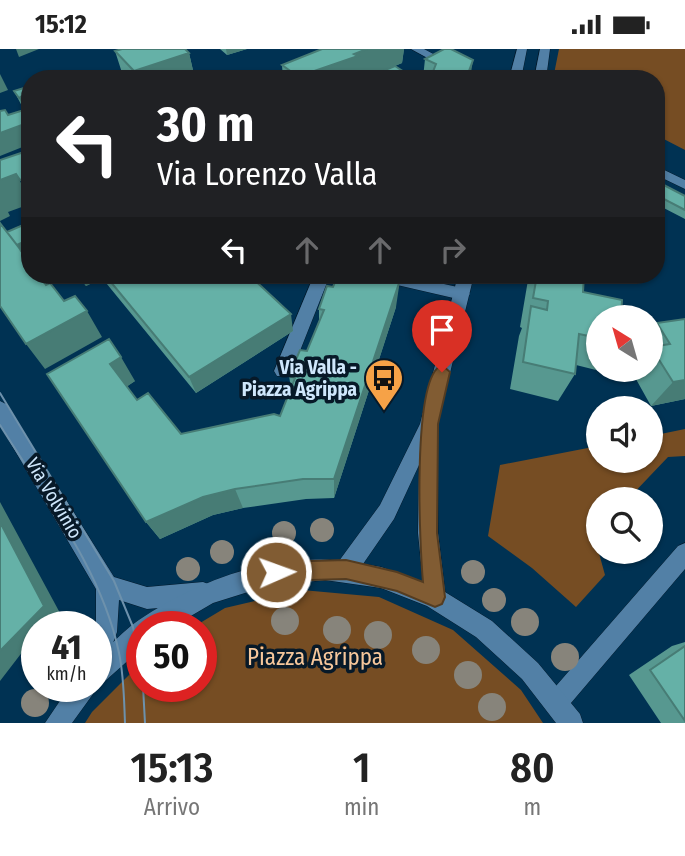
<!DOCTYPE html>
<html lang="it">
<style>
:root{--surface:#fff;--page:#f2f2f2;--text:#222;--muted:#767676}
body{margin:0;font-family:"Fira Sans Condensed",sans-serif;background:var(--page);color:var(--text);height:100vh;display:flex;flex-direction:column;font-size:26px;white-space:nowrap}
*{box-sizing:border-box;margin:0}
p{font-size:23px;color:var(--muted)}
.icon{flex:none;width:38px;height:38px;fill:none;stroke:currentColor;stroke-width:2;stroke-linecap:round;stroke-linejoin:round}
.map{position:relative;height:674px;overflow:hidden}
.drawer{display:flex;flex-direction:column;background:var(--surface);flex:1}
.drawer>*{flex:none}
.hud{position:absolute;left:21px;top:21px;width:644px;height:214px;border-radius:28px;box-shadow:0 2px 5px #0004;background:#202124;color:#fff;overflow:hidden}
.needle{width:46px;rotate:323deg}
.fabs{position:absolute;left:586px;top:256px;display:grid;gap:14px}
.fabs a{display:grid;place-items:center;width:77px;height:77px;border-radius:50%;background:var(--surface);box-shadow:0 2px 5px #0004;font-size:35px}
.speed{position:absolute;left:21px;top:562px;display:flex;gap:14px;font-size:35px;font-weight:700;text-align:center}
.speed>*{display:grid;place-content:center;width:91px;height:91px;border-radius:50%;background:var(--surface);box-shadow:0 2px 5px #0004;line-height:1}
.speed small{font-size:18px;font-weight:400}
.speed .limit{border:10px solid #d22;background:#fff;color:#111}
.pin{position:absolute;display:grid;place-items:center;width:60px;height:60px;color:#fff;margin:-72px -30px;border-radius:50% 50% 50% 0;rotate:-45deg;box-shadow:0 0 7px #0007}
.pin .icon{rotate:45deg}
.me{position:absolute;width:77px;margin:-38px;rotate:88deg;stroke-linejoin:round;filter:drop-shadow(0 0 5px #0008)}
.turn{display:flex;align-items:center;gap:24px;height:147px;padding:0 21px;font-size:32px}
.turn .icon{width:91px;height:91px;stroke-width:2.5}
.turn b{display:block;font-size:49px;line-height:60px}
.lanes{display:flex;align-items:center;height:66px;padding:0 21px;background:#0003;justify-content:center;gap:35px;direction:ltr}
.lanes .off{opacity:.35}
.eta{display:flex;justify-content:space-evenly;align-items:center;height:119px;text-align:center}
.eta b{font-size:42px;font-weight:600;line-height:49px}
.status{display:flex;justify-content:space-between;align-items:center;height:49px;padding:0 35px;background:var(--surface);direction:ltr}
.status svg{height:19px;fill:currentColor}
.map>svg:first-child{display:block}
</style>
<div class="status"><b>15:12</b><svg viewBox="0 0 49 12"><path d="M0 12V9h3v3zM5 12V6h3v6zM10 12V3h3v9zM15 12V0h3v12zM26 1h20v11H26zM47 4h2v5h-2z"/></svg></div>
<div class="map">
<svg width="685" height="674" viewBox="0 0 685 674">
<rect width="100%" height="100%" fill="#003253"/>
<path fill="#764d23" d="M559 0H685V101L656 86V30H556L554 25Z
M685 380V407L668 408 628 450H598V481L594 486 605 526 576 558 532 519 488 487 500 416 598 397V411H651V387Z
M302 541 379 548 453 581 521 641 543 674H85L92 663 142 613V637H201V578L195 577 225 559Z"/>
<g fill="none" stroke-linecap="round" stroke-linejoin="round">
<defs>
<path id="lane" d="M314 226H330L292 322 289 327H277L274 322Z
M372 226H403L462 239 470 245 462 251 380 232Z"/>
<path id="street" d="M337 0H352L279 30H263Z
M411 0H424L480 30H466Z
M540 0H550L546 30H534Z
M656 117 685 131V140L656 126Z
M0 352 6 355 114 528 147 538 203 533 211 536 214 544 211 552 203 555 147 560 119 551 117 583 104 618 96 621V540L0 376Z
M685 494V520L565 661 557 665 549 661 545 653 549 645 678 497Z"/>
<path id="secondary" d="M517 0H527L521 30H509Z
M458 226H474L437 377 438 484 445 543 492 572 538 614 580 665 583 674H556L522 630 476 588 427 557 381 539 325 531 267 537 213 554 172 578H142V599L104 633 97 636 93 645 72 674H45L70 637H96V609C108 598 120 586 132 576 188 536 269 503 339 512L380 456 420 375ZM419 416 418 484 423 533 381 518 363 515 394 470Z"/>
</defs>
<use href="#lane" stroke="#03192b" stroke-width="1"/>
<use href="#street" stroke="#03192b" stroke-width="1"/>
<use href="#secondary" stroke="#03192b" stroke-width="1"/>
<use href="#lane" fill="#5280a6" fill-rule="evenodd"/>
<use href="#street" fill="#5280a6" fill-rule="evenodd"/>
<use href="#secondary" fill="#5280a6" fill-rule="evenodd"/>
<path stroke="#6d91ac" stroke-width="2" d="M0 344 114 532 133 578 142 625
M0 376C44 447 102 521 119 604 124 627 124 651 125 674
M143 637 145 674"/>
</g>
<g fill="#87847b">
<circle cx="322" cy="481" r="12"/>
<circle cx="284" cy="484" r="12"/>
<circle cx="222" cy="503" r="12"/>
<circle cx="188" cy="520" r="12"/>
<circle cx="473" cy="523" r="12"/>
<circle cx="494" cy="551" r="12"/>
<circle cx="285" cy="572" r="14"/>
<circle cx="525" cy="573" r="14"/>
<circle cx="337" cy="581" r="14"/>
<circle cx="378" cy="586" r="14"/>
<circle cx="426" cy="601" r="14"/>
<circle cx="565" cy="608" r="14"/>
<circle cx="468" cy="626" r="14"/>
<circle cx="35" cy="654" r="14"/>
<circle cx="492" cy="658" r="14"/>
</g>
<path fill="#579890" d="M220 0H247L227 6Z
M322 0H404L402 14 363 30H283L282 16Z
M115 2 189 4 195 30H124Z
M425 10 470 30H380V23L423 29Z
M30 37V95L8 66 24 61 14 42Z
M656 132 685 147V170L656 155Z
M77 226H249L293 282 196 344 102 229 86 237Z
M530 226H584L583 243 598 268V320H601L600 322 576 316 575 325 558 352 510 340 519 287 522 279 520 278 528 231Z
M396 258 334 449 306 450 243 459 213 466 160 490 146 473 47 325 135 332 127 337 137 351 181 385 280 367 291 339 289 327 307 302 319 272V260Z
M685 270V350L651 357 632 323 634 320H651V283L657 274Z
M685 593V674H661L629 626 672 597Z"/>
<path fill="#477c75" d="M16 0H39L19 8Z
M226 0H247L227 6Z
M367 0H404L402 14 363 30H314V22Z
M189 4 195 30H137L134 22Z
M473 11 470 30H466Z
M0 25 8 41 0 44Z
M22 47 30 63 28 67 19 49Z
M30 73V95L0 107V84Z
M16 125 30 150V155L8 163 10 167 0 172V131Z
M30 128V148L20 131Z
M30 190V207L26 209 16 196Z
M80 226H100L102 229 86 237Z
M400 231 396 258 334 449V430Z
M87 262 102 288 45 320 26 295Z
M291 265 293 282 196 344 189 328Z
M121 308 135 332 125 339 110 315Z
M685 331V350L651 357 673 333Z
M235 440 243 459 213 466 160 490 146 473 203 448Z
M0 453 60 564 47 578H37V588L20 606 0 632Z"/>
<path fill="#65b1a7" stroke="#477c75" stroke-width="2" d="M122 0H185L189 4 134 22 115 2Z
M322 0H367L354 5 358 7 314 22 318 30H297L300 29 282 16Z
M444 0H451L473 11 466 30H430L436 15 425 10Z
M395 17 412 28 427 30H390L380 23Z
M30 37V53L22 47 19 49 14 42Z
M30 59V73L0 84V62L5 61 8 66Z
M30 101V128L20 131 16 125 0 131V111Z
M656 132 685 147V161L656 146Z
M30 173V190L17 196 7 183Z
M0 174 30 213V226H39L46 236 50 234 64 252 75 247 87 262 26 295 0 257Z
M30 198V213L21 202Z
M105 226H249L291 265 189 328Z
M338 226H375L400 231 334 430H303L235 440 203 448 146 473 47 325 109 290 121 308 110 315 137 351 148 344 181 385 274 365 280 367 295 329 289 327 300 301 307 302 324 261 319 260 327 237 333 238Z
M537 226H584L583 243 622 251 621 268H598V289L579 285 575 325 523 313 531 257 547 261 548 252 533 249Z
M685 270V331L673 333 651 298 670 295 657 274Z
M0 473 44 557 0 602Z
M685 597V672L650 621Z"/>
<path fill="#815c33" stroke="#543c21" stroke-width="2" d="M442 316 450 323 438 375 437 484 445 548 442 555 435 558 397 542 346 530 276 532 269 530 267 523 269 516 276 513 346 511 397 523 423 533C420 501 411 327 442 316Z"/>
<defs>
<symbol id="bus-pin" viewBox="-11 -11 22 30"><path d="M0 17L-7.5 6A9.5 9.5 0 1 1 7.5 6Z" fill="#f6a247" stroke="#071928"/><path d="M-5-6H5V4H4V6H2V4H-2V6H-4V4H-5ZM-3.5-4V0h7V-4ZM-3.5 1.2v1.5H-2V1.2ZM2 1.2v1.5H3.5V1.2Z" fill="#111"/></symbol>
</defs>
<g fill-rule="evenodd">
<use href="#bus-pin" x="362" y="307" width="44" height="60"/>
</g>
<g text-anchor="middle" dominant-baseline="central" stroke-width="7" stroke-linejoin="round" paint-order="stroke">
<g font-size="19" font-weight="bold" fill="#cfe7fc" stroke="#071928" text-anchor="end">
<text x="357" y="318">Via Valla -<tspan x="357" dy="22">Piazza Agrippa</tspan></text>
</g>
<g font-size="19" fill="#cfe7fc" stroke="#071928">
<text transform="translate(54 449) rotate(59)">Via Volvinio</text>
</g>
<g font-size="23" fill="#f6c79b" stroke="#071928">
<text x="315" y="608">Piazza Agrippa</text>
</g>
</g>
</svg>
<div class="fabs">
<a><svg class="needle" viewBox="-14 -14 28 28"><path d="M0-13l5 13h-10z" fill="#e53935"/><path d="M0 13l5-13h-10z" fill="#767676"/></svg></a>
<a><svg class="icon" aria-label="sound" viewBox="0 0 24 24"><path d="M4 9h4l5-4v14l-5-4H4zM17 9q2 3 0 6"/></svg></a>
<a><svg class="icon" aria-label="search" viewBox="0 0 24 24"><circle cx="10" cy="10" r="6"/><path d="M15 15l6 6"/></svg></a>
</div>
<div class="speed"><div>41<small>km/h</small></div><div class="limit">50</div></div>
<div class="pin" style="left:442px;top:323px;background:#d93025"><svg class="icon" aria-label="arrive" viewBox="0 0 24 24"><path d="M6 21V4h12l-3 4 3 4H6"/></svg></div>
<svg class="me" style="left:276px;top:523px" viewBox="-20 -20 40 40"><circle r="17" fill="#815c33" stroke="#fff" stroke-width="3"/><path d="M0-11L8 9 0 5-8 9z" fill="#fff"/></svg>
<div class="hud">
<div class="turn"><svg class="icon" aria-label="left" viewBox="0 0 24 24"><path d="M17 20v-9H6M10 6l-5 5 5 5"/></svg><div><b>30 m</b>Via Lorenzo Valla</div></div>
<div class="lanes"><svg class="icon" aria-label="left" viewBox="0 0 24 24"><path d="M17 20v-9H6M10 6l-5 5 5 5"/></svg><svg class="icon off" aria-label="ahead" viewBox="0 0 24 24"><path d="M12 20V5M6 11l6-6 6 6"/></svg><svg class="icon off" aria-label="ahead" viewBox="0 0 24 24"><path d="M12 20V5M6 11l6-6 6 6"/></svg><svg class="icon off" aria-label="right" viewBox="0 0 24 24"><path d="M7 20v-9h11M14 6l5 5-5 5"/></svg></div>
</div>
</div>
<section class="drawer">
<div class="eta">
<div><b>15:13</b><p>Arrivo</p></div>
<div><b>1</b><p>min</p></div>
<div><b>80</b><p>m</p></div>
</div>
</section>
